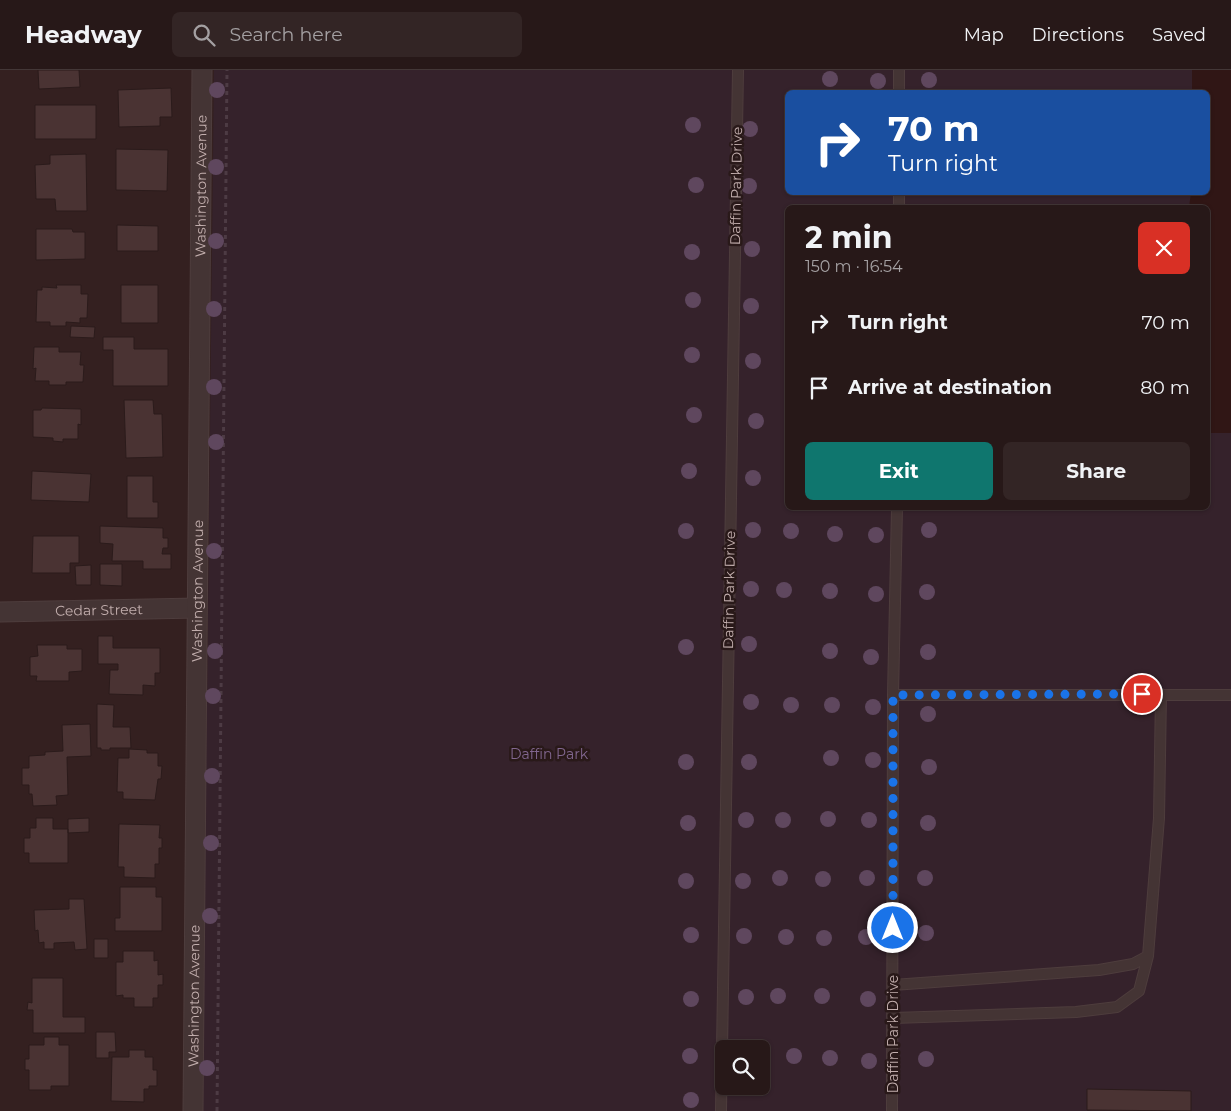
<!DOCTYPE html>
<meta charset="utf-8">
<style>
:root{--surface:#271818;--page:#332525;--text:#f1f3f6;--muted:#a4a0a2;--line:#433737;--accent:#0f766e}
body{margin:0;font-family:Montserrat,sans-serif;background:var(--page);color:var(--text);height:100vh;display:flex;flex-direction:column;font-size:19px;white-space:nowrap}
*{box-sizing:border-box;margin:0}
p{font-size:16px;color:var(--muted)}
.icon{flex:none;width:28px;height:28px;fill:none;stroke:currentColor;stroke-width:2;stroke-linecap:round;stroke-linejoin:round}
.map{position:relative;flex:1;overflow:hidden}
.side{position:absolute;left:785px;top:135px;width:425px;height:305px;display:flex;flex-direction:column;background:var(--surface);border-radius:8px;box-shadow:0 1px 4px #0004,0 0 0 1px var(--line)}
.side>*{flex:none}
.top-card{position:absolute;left:785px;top:20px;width:425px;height:105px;border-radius:8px;box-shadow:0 1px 4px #0004,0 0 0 1px var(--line);background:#1a4fa0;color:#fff;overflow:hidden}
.buttons{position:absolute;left:715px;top:970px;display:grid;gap:10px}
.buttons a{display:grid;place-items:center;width:55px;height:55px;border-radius:8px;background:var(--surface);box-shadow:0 1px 4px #0004,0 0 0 1px var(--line);font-size:25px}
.pin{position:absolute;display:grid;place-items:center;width:42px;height:42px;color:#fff;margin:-21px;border:2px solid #fff;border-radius:50%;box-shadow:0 1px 5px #0007}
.me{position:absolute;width:55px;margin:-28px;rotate:0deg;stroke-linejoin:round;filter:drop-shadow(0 0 4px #0008)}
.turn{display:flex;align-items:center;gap:18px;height:105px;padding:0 20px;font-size:22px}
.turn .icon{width:65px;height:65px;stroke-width:2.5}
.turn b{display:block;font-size:35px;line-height:42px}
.round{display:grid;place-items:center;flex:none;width:52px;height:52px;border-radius:8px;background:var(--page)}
.summary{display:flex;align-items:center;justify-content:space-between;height:85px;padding:0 20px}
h1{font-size:30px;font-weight:700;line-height:38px}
.cta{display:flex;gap:10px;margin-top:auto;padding:10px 20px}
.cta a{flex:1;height:58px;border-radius:8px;background:var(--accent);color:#fff;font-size:20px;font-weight:700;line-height:58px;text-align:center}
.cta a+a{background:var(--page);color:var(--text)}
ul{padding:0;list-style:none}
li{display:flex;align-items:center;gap:15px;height:65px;padding:0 20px}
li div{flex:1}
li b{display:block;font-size:19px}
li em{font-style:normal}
header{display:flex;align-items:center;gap:30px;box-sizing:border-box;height:70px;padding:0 25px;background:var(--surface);border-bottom:1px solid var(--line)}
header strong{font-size:24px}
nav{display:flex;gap:28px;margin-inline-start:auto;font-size:18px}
.search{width:350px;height:45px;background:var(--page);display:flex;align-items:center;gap:12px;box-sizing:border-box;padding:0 18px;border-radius:8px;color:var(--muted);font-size:19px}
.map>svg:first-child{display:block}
</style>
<header>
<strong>Headway</strong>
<div class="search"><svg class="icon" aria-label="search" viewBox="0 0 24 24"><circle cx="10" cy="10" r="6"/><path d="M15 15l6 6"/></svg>Search here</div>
<nav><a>Map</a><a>Directions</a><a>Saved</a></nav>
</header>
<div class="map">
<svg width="1231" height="1041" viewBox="0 0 1231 1041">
<rect width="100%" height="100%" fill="#342020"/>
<path fill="#35222b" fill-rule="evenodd" d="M214 0H1231V1041H200L207 636ZM788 22H1208V122H788ZM788 138H1208V438H788ZM724 979H761V1016H724Z"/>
<path fill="#301615" d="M1192 0H1231V363H1208V138L1189 137 1191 123 1208 122V22H1192Z"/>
<path fill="#4a3333" stroke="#2b1b1b" d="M38 0H79L80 17 39 19Z
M171 18 172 47H160V56L119 57 118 20Z
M35 35H96V69H35Z
M116 79 168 80 167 121 116 120Z
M86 84 87 141H56L55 129H36L35 95 50 94V85Z
M117 155 158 156V181H117Z
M36 159H72L73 162H85V189L36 190Z
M56 215H81V224H88L87 248H80V253L66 252V256H50V252H36L37 220H42V217L57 218Z
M121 215H158V253H121Z
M71 256 95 257 94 268 70 267Z
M103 267H134V279H168V316H113V280H103Z
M34 277H59V282H81L80 295H84L83 312H66V315H49V311H35L36 298 33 299Z
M124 330H153L154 344H162L163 387 126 388Z
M42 338 81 339V355L78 354V369H63V372L53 371V368L33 367V340H41Z
M32 401 91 404 89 432 31 430Z
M127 406H153V432H158V448H127Z
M100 456 163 458V468H168V478H163L162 484H171V499H143V491H112L113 474 100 473Z
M33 466H79V493H70V503H32Z
M100 494H122V516L100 515Z
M91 495V515H76L75 496Z
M98 566H113V578H160V603H155V616L143 615V625L109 624 110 600H118V594H98Z
M37 575H67V579H82V601L69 602V611H36L37 606H30V587L38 586Z
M97 634 114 635 113 657H130L131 678H110V680H101V678H97Z
M90 654 91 686 67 687 68 725 56 726 57 735 33 736 32 724H29V715H22V698H29V686L45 685V682L63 681 62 655Z
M129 679 147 680V683H158V696H162L161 709H158L155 730 123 729V722H117L118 688H129Z
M36 748H53V759H68V793H29V783H24V768H30V758H36Z
M89 748V762L68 763V749Z
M119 754 160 755 159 768H162V778H159V794H155V808L124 807V797H118Z
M120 817H156V827H162V861H115V848H120Z
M69 829H84L87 879 75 880 74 872 54 873V879H44V872L39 873 38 860 35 861 34 840 69 839Z
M94 869H108V888H94Z
M123 881H154V891L158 890V905L163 904V915H158V928H153V937H134V928H123V925L116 926V892H123Z
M32 908H63V947H85V963H33V940H27L28 932 32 933Z
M96 962H115L116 982H109V988H96Z
M44 967H59V975H69V1016H51V1020H29V1000H25V989H29V975H44Z
M129 980H145V987H153V1000H157V1016H149V1019H144V1032L111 1031 112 987H129Z
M1087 1019 1191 1021V1041L1087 1040Z"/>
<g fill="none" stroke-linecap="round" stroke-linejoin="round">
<defs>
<path id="lane" d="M899 22V0
M899 138V122
M893 625H1231
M893 915 1099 900 1133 894 1148 886 1159 748 1161 624
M893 948 1076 942 1117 937 1139 921 1148 886
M721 1041 738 0
M892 1041 893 625 897 438"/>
<g id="street">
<path id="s1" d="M0 542 197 538"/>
<path id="s2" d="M193 1041 202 0"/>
</g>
</defs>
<use href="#lane" stroke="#4e3d3d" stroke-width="12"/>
<use href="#street" stroke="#4e3d3d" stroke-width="21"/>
<path stroke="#4d3b44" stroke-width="3" stroke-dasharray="4 4" stroke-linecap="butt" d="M217 1041 227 0"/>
<use href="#lane" stroke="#443434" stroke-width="10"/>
<use href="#street" stroke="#443434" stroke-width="19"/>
</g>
<g fill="#5f475e">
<circle cx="830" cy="9" r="8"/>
<circle cx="929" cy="10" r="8"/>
<circle cx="878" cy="11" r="8"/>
<circle cx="217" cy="20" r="8"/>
<circle cx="693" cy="55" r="8"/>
<circle cx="750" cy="59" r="8"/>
<circle cx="216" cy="97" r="8"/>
<circle cx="696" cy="115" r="8"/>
<circle cx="749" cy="116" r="8"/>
<circle cx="216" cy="171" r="8"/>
<circle cx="752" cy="179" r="8"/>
<circle cx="692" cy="182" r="8"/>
<circle cx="693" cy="230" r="8"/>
<circle cx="751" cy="236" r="8"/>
<circle cx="214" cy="239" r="8"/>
<circle cx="692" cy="285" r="8"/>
<circle cx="753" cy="291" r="8"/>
<circle cx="214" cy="317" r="8"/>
<circle cx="694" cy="345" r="8"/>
<circle cx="756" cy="351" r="8"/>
<circle cx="216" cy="372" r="8"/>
<circle cx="689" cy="401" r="8"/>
<circle cx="753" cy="408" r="8"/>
<circle cx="753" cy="460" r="8"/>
<circle cx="929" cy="460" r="8"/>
<circle cx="686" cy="461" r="8"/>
<circle cx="791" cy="461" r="8"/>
<circle cx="835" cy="464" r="8"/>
<circle cx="876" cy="465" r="8"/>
<circle cx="214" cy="481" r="8"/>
<circle cx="751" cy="519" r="8"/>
<circle cx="784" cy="520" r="8"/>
<circle cx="830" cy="521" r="8"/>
<circle cx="927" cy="522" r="8"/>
<circle cx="876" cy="524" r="8"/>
<circle cx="749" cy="574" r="8"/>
<circle cx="686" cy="577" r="8"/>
<circle cx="215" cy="581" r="8"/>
<circle cx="830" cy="581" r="8"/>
<circle cx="928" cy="582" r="8"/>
<circle cx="871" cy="587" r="8"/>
<circle cx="213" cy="626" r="8"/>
<circle cx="751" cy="632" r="8"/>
<circle cx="791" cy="635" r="8"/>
<circle cx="832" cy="635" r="8"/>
<circle cx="873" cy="637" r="8"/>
<circle cx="928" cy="644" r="8"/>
<circle cx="831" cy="688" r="8"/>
<circle cx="873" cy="690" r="8"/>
<circle cx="686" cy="692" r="8"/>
<circle cx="749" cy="692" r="8"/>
<circle cx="929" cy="697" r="8"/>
<circle cx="212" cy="706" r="8"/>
<circle cx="828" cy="749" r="8"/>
<circle cx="746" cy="750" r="8"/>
<circle cx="783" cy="750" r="8"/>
<circle cx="869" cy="750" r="8"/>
<circle cx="688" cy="753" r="8"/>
<circle cx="928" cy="753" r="8"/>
<circle cx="211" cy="773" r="8"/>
<circle cx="780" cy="808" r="8"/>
<circle cx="867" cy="808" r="8"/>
<circle cx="925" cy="808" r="8"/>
<circle cx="823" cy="809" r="8"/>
<circle cx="686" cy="811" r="8"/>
<circle cx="743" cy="811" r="8"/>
<circle cx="210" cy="846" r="8"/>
<circle cx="926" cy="863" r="8"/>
<circle cx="691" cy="865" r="8"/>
<circle cx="744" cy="866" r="8"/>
<circle cx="786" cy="867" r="8"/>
<circle cx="866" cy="867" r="8"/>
<circle cx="824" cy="868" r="8"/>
<circle cx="778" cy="926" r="8"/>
<circle cx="822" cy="926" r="8"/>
<circle cx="746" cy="927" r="8"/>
<circle cx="691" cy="929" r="8"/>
<circle cx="868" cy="929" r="8"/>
<circle cx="690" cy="986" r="8"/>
<circle cx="794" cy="986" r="8"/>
<circle cx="830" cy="988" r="8"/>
<circle cx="926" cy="989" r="8"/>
<circle cx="869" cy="991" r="8"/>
<circle cx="207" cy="998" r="8"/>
<circle cx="691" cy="1030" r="8"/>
</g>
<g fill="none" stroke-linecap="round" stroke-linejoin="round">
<path stroke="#1a73e8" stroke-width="9" stroke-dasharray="0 16.2" d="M893 858V625L1142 624"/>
</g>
<g text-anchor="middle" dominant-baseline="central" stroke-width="5" stroke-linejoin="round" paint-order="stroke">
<g font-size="14" fill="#c2aead" stroke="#291919">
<text stroke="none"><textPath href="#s2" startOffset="925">Washington Avenue</textPath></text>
<text transform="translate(736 116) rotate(-89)">Daffin Park Drive</text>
<text stroke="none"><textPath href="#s2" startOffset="520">Washington Avenue</textPath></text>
<text transform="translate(729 520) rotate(-89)">Daffin Park Drive</text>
<text stroke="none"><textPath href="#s1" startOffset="99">Cedar Street</textPath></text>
<text stroke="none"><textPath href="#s2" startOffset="115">Washington Avenue</textPath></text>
<text transform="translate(893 964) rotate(-90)">Daffin Park Drive</text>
</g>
<g font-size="14" fill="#826790" stroke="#291919">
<text x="549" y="684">Daffin Park</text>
</g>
</g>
</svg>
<div class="buttons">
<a><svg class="icon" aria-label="search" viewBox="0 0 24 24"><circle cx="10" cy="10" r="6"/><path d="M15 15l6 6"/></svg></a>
</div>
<div class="pin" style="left:1142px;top:624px;background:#d93025"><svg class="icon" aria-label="arrive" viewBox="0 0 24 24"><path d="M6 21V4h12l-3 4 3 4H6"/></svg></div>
<svg class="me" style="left:893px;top:858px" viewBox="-20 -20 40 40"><circle r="17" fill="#1a73e8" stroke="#fff" stroke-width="3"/><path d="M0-11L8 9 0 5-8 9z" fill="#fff"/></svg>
<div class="top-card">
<div class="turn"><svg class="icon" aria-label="right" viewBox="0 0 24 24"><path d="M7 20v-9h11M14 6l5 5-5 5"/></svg><div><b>70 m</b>Turn right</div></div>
</div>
<section class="side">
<div class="summary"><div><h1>2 min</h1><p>150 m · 16:54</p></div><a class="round" style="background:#d93025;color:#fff"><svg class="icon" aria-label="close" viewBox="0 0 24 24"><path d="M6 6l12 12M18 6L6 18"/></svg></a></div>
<ul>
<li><svg class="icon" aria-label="right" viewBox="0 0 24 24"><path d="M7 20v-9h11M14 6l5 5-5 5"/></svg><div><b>Turn right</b></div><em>70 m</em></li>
<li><svg class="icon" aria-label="arrive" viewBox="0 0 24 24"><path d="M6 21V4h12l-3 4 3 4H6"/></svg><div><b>Arrive at destination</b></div><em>80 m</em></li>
</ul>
<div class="cta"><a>Exit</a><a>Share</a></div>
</section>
</div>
